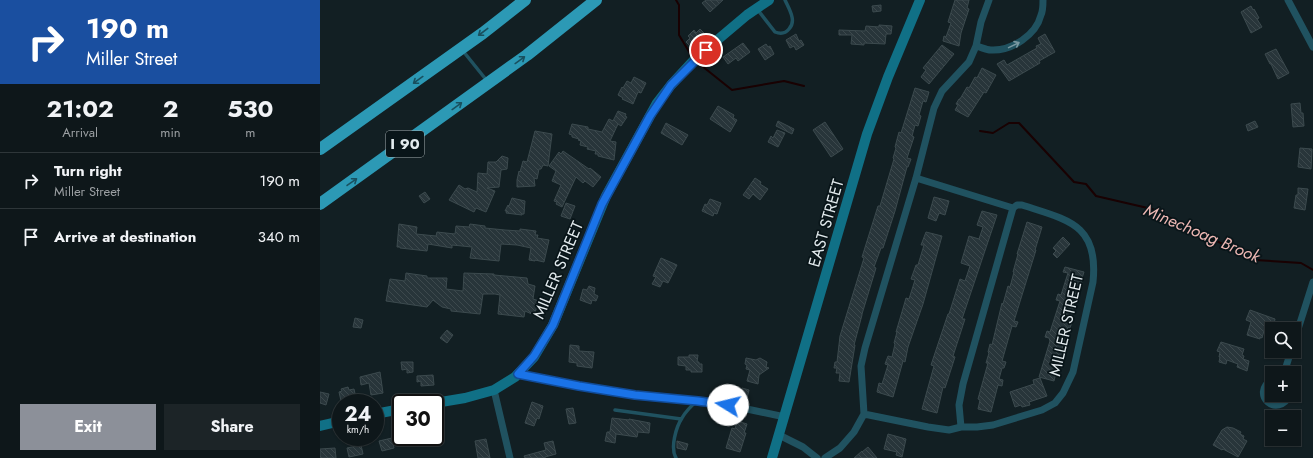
<!DOCTYPE html>
<meta charset="utf-8">
<style>
:root{--surface:#0e171a;--page:#1c2427;--text:#f1f3f6;--muted:#9b9fa2;--line:#2e3639;--accent:#8c9099}
body{margin:0;font-family:Jost,sans-serif;background:var(--page);color:var(--text);height:100vh;display:flex;flex-direction:column;font-size:15px;white-space:nowrap}
*{box-sizing:border-box;margin:0}
p{font-size:13px;color:var(--muted)}
.icon{flex:none;width:22px;height:22px;fill:none;stroke:currentColor;stroke-width:2;stroke-linecap:round;stroke-linejoin:round}
.map{position:relative;flex:1;overflow:hidden}
.drawer{display:flex;flex-direction:column;background:var(--surface);width:320px}
.drawer>*{flex:none}
.hud{background:#1a4fa0;color:#fff;overflow:hidden}
.controls{position:absolute;left:945px;top:322px;display:grid;gap:8px}
.controls a{display:grid;place-items:center;width:36px;height:36px;border-radius:0px;background:var(--surface);box-shadow:0 1px 3px #0004,0 0 0 1px var(--line);font-size:20px}
.speed{position:absolute;left:12px;top:394px;display:flex;gap:8px;font-size:20px;font-weight:700;text-align:center}
.speed>*{display:grid;place-content:center;width:52px;height:52px;border-radius:50%;background:var(--surface);box-shadow:0 1px 3px #0004,0 0 0 1px var(--line);line-height:1}
.speed small{font-size:10px;font-weight:400}
.speed .limit{border:2px solid #111;border-radius:6px;background:#fff;color:#111}
.pin{position:absolute;display:grid;place-items:center;width:34px;height:34px;color:#fff;margin:-17px;border:2px solid #fff;border-radius:50%;box-shadow:0 1px 4px #0007}
.me{position:absolute;width:44px;margin:-22px;rotate:279deg;stroke-linejoin:round;filter:drop-shadow(0 0 3px #0008)}
.turn{display:flex;align-items:center;gap:14px;height:84px;padding:0 20px;font-size:18px}
.turn .icon{width:52px;height:52px;stroke-width:2.5}
.turn b{display:block;font-size:28px;line-height:34px}
.eta{display:flex;justify-content:space-evenly;align-items:center;height:68px;text-align:center}
.eta b{font-size:24px;font-weight:700;line-height:28px}
.primary-button{display:flex;gap:8px;margin-top:auto;padding:8px 20px}
.primary-button a{flex:1;height:46px;border-radius:0px;background:var(--accent);color:#fff;font-size:16px;font-weight:700;line-height:46px;text-align:center}
.primary-button a+a{background:var(--page);color:var(--text)}
ul{padding:0;list-style:none}
li{display:flex;align-items:center;gap:12px;height:56px;padding:0 20px;border-top:1px solid var(--line)}
li div{flex:1}
li b{display:block;font-size:15px}
li em{font-style:normal}
main{display:flex;flex:1;min-height:0}
.map>svg:first-child{display:block}
</style>
<main>
<section class="drawer">
<div class="hud">
<div class="turn"><svg class="icon" aria-label="right" viewBox="0 0 24 24"><path d="M7 20v-9h11M14 6l5 5-5 5"/></svg><div><b>190 m</b>Miller Street</div></div>
</div>
<div class="eta">
<div><b>21:02</b><p>Arrival</p></div>
<div><b>2</b><p>min</p></div>
<div><b>530</b><p>m</p></div>
</div>
<ul>
<li><svg class="icon" aria-label="right" viewBox="0 0 24 24"><path d="M7 20v-9h11M14 6l5 5-5 5"/></svg><div><b>Turn right</b><p>Miller Street</p></div><em>190 m</em></li>
<li><svg class="icon" aria-label="arrive" viewBox="0 0 24 24"><path d="M6 21V4h12l-3 4 3 4H6"/></svg><div><b>Arrive at destination</b></div><em>340 m</em></li>
</ul>
<div class="primary-button"><a>Exit</a><a>Share</a></div>
</section>
<div class="map">
<svg width="993" height="458" viewBox="0 0 993 458">
<defs>
<pattern id="building-back-hatch" width="6" height="6" patternUnits="userSpaceOnUse"><rect width="6" height="6" fill="#28353a"/><path d="M-1 5l2 2M0 0l6 6M5-1l2 2" fill="none" stroke="#3d494d"/></pattern>
</defs>
<rect width="100%" height="100%" fill="#121f23"/>
<g fill="none" stroke-linecap="round" stroke-linejoin="round">
<path stroke="#190102" stroke-width="2" d="M356 0 359 5V35L371 55
M382 66 412 90 464 81 484 86
M660 131 673 133 689 123H699L754 182 766 184 776 196 832 209 935 260 981 263 993 270"/>
</g>
<path fill="url(#building-back-hatch)" stroke="#3c4a4e" d="M386 0H403L390 12 382 3Z
M635 0H649L647 8 649 9 641 33 639 46 623 41 624 36 626 37 631 23 628 22Z
M561 5V11L553 12 552 6Z
M931 6 933 10 934 9 939 18 937 19 942 27 931 33 921 12Z
M559 25 572 26 571 34H566L565 44 544 43V45L531 44 532 35H519V30L545 31 546 26 559 27Z
M380 29 386 35 384 37 385 38 376 45 374 43 370 46 366 42 370 38 368 36 374 30 376 33Z
M476 34 479 41 481 40 484 45 476 50 474 46 470 48 466 40Z
M725 34 735 52 719 61 720 63 689 81 677 64 684 60 687 65 717 48 716 46 721 44 718 38Z
M423 43 430 52 418 61 416 58 408 64 403 57Z
M446 44 448 47 450 46 454 54 445 60 438 49Z
M622 45 634 54 609 84 601 77 606 70 603 68Z
M956 49 969 73 958 79 951 64H950L945 54Z
M662 68 676 75 666 93 664 92 648 117 635 110 638 105 636 104 639 99H640L647 87 649 88 655 77 657 78Z
M314 77 326 83 321 93 318 92 313 104 302 99 303 98 298 95 302 87 303 88 307 81 311 83Z
M595 88 609 92 606 102 603 101 599 115 601 116 598 126 595 125 592 136 594 137 587 158 591 159 588 167H587L575 211 563 248H561L554 267 556 268 542 314V315L534 345H535L529 382 519 381 520 373H516L517 368H514L515 362H517L520 336 544 258 542 257 558 206H560L574 159 573 158 576 148 575 147 579 132 581 133Z
M980 103 981 113H983L984 126 973 127 971 104Z
M398 106 414 115 413 118 417 120 410 132 390 119Z
M298 111 306 114 305 116 307 117 301 126 298 124 290 141 296 142 294 160 278 156V154H275L276 151 267 149 268 147 260 145 261 141 258 140 259 139 252 137V135L249 134 252 124 268 127V129L282 132 289 119 293 121Z
M458 121 474 129 472 134 456 126Z
M935 121 938 127 928 131 926 125Z
M505 122 523 149 511 157 493 130Z
M346 123 368 135 362 145 341 133Z
M457 130 465 133 458 147 448 142 451 136 453 138Z
M215 131 232 134 228 166 223 165 221 169H219L217 179 214 178 215 186 197 187V180L199 171 200 172 203 161 207 162Z
M980 148 992 149 991 169 978 167Z
M243 151 269 169 270 168 281 177 273 187 265 181 263 183 256 177 242 207 236 204 237 202 234 201 241 185 232 181 236 171 229 166 239 152 241 154Z
M182 156 188 158 187 169 181 170 179 187 167 188 175 191 166 212 156 208 154 212 129 200 139 185 145 189 148 188 157 192 158 173 167 174 168 162H176Z
M435 178 441 182 440 184 448 189 440 200 433 194 429 199 423 195Z
M978 188 988 189 985 210 974 208 976 195H978Z
M105 192 110 199 104 203 99 196Z
M614 197 629 201 625 215 619 213 616 221 608 218Z
M192 198 205 201 204 214H202V215L186 213 187 211H185L188 205 189 206Z
M390 199 401 203 397 214 394 213 393 216 382 211 385 204 387 205Z
M246 203 255 206 250 219 241 216Z
M662 211 677 215 642 319H645L633 356 635 357 625 388 623 387 617 413 602 409 614 366 611 365 628 314H629L640 279 645 281 650 266 641 263 649 236 659 239 663 227 657 225Z
M707 222 722 227 715 250H716L694 321 698 322 696 327 692 326 682 361 686 362 684 368H682L679 379 683 380 682 386 678 385 671 412 658 409 660 400 658 399 668 363H666L669 353 668 352 670 344 672 345 682 303 683 304 688 286 690 287 694 272H693L698 254H697Z
M79 224 97 227 96 234 116 236 117 232 135 234 136 226 149 227 150 224 165 226V228L185 230 200 231V229L216 231 215 235H218L217 238 229 240 224 262 215 260V261L209 260 211 248 197 245 181 244 179 261 150 258 152 247 132 245V248L108 244 107 251 80 248V247H77Z
M606 232 622 236 603 304 588 347 585 362 583 361 573 397 557 392 559 383 562 384 568 365 565 364 568 356 572 357 575 344 574 343 577 332H576L584 305 586 298 589 299 595 280 591 279 596 265H598L604 245H601Z
M743 237 750 244 737 258 733 254 736 251 733 248Z
M341 258 357 265 348 283 343 281 340 287 332 284 336 277 333 276Z
M745 267 764 272 761 281 762 282 752 312 751 319H753L750 328 748 327 742 349 744 350 742 357H744L741 365 738 364 734 381 719 377 730 341 729 338 725 337 727 331 730 332 740 301 736 300 738 294 741 295 748 273 743 272Z
M86 273 107 276V278H127L126 289 143 291 144 273 174 274V275L207 278 208 284 215 286 213 299 219 301 214 315 205 311 204 317 178 314 180 295 175 294H163L160 314 131 311V309L122 307 113 300 107 307 66 301 70 279 85 281Z
M269 286 275 288 274 294 278 296 276 301 272 300 271 304 260 300 263 289 267 290Z
M930 310 955 319 953 329 945 327 942 338 940 337V339L927 335 931 322 926 320Z
M35 318 43 320 41 328 33 327Z
M127 330 133 335 127 343 120 338Z
M901 342 924 349 922 355 924 356 923 359 929 361 927 371 917 367 918 364 907 360 906 364 899 362 900 357H899L900 352 897 351Z
M250 345 259 346V351L274 352 272 368 257 366V363L249 362Z
M369 355H378L377 362H379V364H382V372H371V370H366V366L358 365V357H369Z
M426 358 436 360 440 358 447 362 446 367 449 368 439 375 438 384 427 381 430 370 426 369 427 365 425 364Z
M81 362H93V372L87 373V369L82 370Z
M60 372 63 393 51 395 49 383 41 385 40 377Z
M113 375 114 385 101 386V381L97 382V376Z
M720 378 727 396 709 402 710 405 702 407 701 405 695 407 690 392 714 384 713 380Z
M28 387 29 390 34 389 36 398 21 401 19 392 22 391 21 389Z
M422 388 429 390 427 398 420 396Z
M0 392 9 394 6 405 0 403Z
M212 402 223 406 219 419 217 418 214 426 205 423Z
M253 408 256 423 249 424 246 409Z
M292 418 309 420V419L330 423 329 433 318 432 317 437 296 434 295 443 285 441 287 432H290Z
M417 421 427 424 424 433H426L420 452 406 448 412 428 415 429Z
M907 427 913 428 921 432 920 434 924 436 923 439 927 441 918 457 903 449 902 450 893 445 902 430Z
M568 434 586 439 582 457 576 455 577 452 564 449Z
M72 438 74 448 62 451 59 441Z
M166 439 170 458H158L155 441Z
M233 441 236 454 225 457V458H205L204 456 226 450 224 443Z
M357 441 368 444 366 450 357 448Z
M41 445 43 454 29 457 27 448Z
M548 447 557 458H534L542 451V452Z
M15 448 16 458H0V449Z"/>
<g fill="none" stroke-linecap="round" stroke-linejoin="round">
<path stroke="#205260" stroke-width="3.5" d="M437 9 455 32C460 34 465 34 469 29 477 21 469 9 465 0
M143 51 168 82
M295 410 361 419
M356 458C350 448 356 427 362 418 366 411 371 406 377 401"/>
<path stroke="#205260" stroke-width="7" d="M968 0 993 47
M656 46C661 47 666 50 671 50 692 51 716 35 721 15 723 11 723 5 723 0
M974 342 993 282
M964 373 971 351
M198 374 259 386 315 395 378 401 408 405 465 417
M952 379C929 395 958 419 970 395
M174 390 190 458
M544 414 608 427 629 430 641 427 639 405 643 384 693 208 596 178
M641 427H657L673 425 722 410 735 403 743 393 753 372 773 282C779 224 748 220 702 205H697L693 208
M459 435 483 447 497 458
M505 458 520 448 534 432 544 414 541 366 545 348 596 178 614 108 622 91 649 62 656 46 661 22 669 0"/>
<path stroke="#107086" stroke-width="10" d="M115 403 145 398 174 390 195 377 214 357 233 325 286 196 337 103 351 85 376 58 427 15 449 0
M55 414 81 409
M0 426 21 421
M452 458 547 134 568 77 600 0"/>
<path stroke="#2c99b5" stroke-width="12" d="M0 149 163 33 205 0
M0 204 207 55 276 0"/>
</g>
<defs><path id="oneway-shaft" d="M-6 0H5M1.5-3L5.5 0L1.5 3" fill="none" stroke-width="1.6" stroke-linecap="round" stroke-linejoin="round"/></defs>
<g stroke="#19505f">
<use href="#oneway-shaft" transform="translate(163 32) rotate(143)"/>
<use href="#oneway-shaft" transform="translate(200 60) rotate(-36)"/>
<use href="#oneway-shaft" transform="translate(98 80) rotate(144)"/>
<use href="#oneway-shaft" transform="translate(137 106) rotate(-36)"/>
<use href="#oneway-shaft" transform="translate(32 182) rotate(-35)"/>
</g>
<use stroke="#7897a0" href="#oneway-shaft" transform="translate(694 45) rotate(-26)"/>
<g fill="none" stroke-linecap="round" stroke-linejoin="round">
<defs>
<path id="route" d="M386 50 351 85 330 116 282 204 233 325 214 356 198 374 259 386 315 395 378 401 408 405"/>
</defs>
<use href="#route" stroke="#114b97" stroke-width="10"/>
<use href="#route" stroke="#1a73e8" stroke-width="7"/>
</g>
<g text-anchor="middle" dominant-baseline="central" stroke-width="3.5" stroke-linejoin="round" paint-order="stroke">
<rect fill="#091519" stroke="#a2abae" stroke-width="1" x="66" y="131" width="38" height="26" rx="3"/>
<g font-size="15" font-weight="bold" fill="#e3ebee">
<text x="85" y="144">I 90</text>
</g>
<g font-size="16" fill="#e3ebee" stroke="#091519">
<text transform="translate(506 223) rotate(-74)">EAST STREET</text>
<text transform="translate(238 270) rotate(-67)">MILLER STREET</text>
<text transform="translate(746 325) rotate(-77)">MILLER STREET</text>
</g>
<g font-size="17" font-style="italic" fill="#eeb8b4" stroke="#091519">
<text transform="translate(882 233) rotate(23)">Minechoag Brook</text>
</g>
</g>
</svg>
<div class="controls">
<a><svg class="icon" aria-label="search" viewBox="0 0 24 24"><circle cx="10" cy="10" r="6"/><path d="M15 15l6 6"/></svg></a>
<a>+</a>
<a>−</a>
</div>
<div class="speed"><div>24<small>km/h</small></div><div class="limit">30</div></div>
<div class="pin" style="left:386px;top:50px;background:#d93025"><svg class="icon" aria-label="arrive" viewBox="0 0 24 24"><path d="M6 21V4h12l-3 4 3 4H6"/></svg></div>
<svg class="me" style="left:408px;top:405px" viewBox="-20 -20 40 40"><circle r="19" fill="#fff"/><path d="M0-13L10 11 0 6-10 11z" fill="#1a73e8"/></svg>
</div>
</main>
